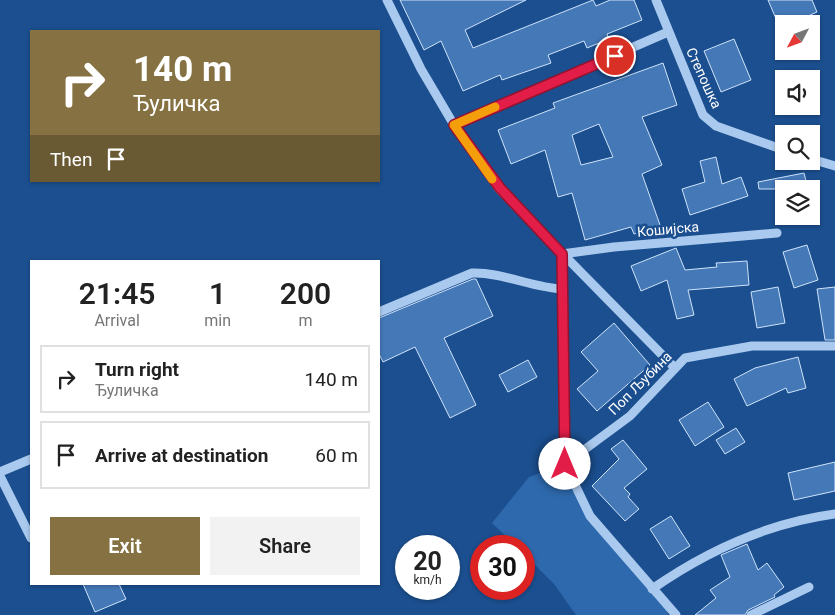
<!DOCTYPE html>
<meta charset="utf-8">
<style>
:root{--surface:#fff;--page:#f2f2f2;--text:#222;--muted:#767676;--line:#e0e0e0;--accent:#857141}
body{margin:0;font-family:Roboto,sans-serif;background:var(--page);color:var(--text);height:100vh;display:flex;flex-direction:column;font-size:19px;white-space:nowrap}
*{box-sizing:border-box;margin:0}
p{font-size:16px;color:var(--muted)}
.icon{flex:none;width:28px;height:28px;fill:none;stroke:currentColor;stroke-width:2;stroke-linecap:round;stroke-linejoin:round}
.map{position:relative;flex:1;overflow:hidden}
.details{position:absolute;left:30px;top:260px;width:350px;height:325px;display:flex;flex-direction:column;background:var(--surface);border-radius:0px;box-shadow:0 1px 4px #0004}
.details>*{flex:none}
.banner{position:absolute;left:30px;top:30px;width:350px;height:152px;border-radius:0px;box-shadow:0 1px 4px #0004;background:#857141;color:#fff;overflow:hidden}
.needle{width:32px;rotate:229deg}
.controls{position:absolute;left:775px;top:15px;display:grid;gap:10px}
.controls a{display:grid;place-items:center;width:45px;height:45px;border-radius:0px;background:var(--surface);box-shadow:0 1px 4px #0004;font-size:25px}
.speed{position:absolute;left:395px;top:535px;display:flex;gap:10px;font-size:25px;font-weight:700;text-align:center}
.speed>*{display:grid;place-content:center;width:65px;height:65px;border-radius:50%;background:var(--surface);box-shadow:0 1px 4px #0004;line-height:1}
.speed small{font-size:12px;font-weight:400}
.speed .limit{border:8px solid #d22;background:#fff;color:#111}
.pin{position:absolute;display:grid;place-items:center;width:42px;height:42px;color:#fff;margin:-21px;border:2px solid #fff;border-radius:50%;box-shadow:0 1px 5px #0007}
.me{position:absolute;width:55px;margin:-28px;rotate:0deg;stroke-linejoin:round;filter:drop-shadow(0 0 4px #0008)}
.turn{display:flex;align-items:center;gap:18px;height:105px;padding:0 20px;font-size:22px}
.turn .icon{width:65px;height:65px;stroke-width:2.5}
.turn b{display:block;font-size:35px;line-height:42px}
.then{display:flex;align-items:center;height:48px;padding:0 20px;background:#0003;gap:10px;font-size:19px}
.eta{display:flex;justify-content:space-evenly;align-items:center;height:85px;text-align:center}
.eta b{font-size:30px;font-weight:600;line-height:35px}
.button{display:flex;gap:10px;margin-top:auto;padding:10px 20px}
.button a{flex:1;height:58px;border-radius:0px;background:var(--accent);color:#fff;font-size:20px;font-weight:600;line-height:58px;text-align:center}
.button a+a{background:var(--page);color:var(--text)}
ul{padding:0;list-style:none}
li{display:flex;align-items:center;gap:15px;height:68px;margin:0 10px 8px;padding:0 10px;border:2px solid var(--line);border-radius:0px}
li div{flex:1}
li b{display:block;font-size:19px}
li em{font-style:normal}
.map>svg:first-child{display:block}
</style>
<div class="map">
<svg width="835" height="615" viewBox="0 0 835 615">
<rect width="100%" height="100%" fill="#1b4f8f"/>
<path fill="#2e69ad" d="M565 464 590 516 665 605 668 615H576L554 584 524 554V546H516L492 523 529 477Z"/>
<path fill="#4478b7" stroke="#cfe3fa" fill-rule="evenodd" d="M400 0H526L465 30 473 48 593 0 596 6 610 0H634L642 20 607 34 609 39 587 48 584 41 548 55 551 63 502 80 500 75 463 91 441 41 424 50Z
M768 0H812L817 12 790 24H784L780 28Z
M734 39 751 80 721 92 704 51Z
M663 63 677 105 642 117 662 165 642 174 660 225 634 234 631 227 585 240 572 193 558 197 545 150 511 164 498 130 555 108 553 103ZM599 124 613 157 581 165 572 135Z
M716 157 722 184 741 177 748 196 690 215 682 189 705 182 700 161Z
M804 173 808 189H759L758 182Z
M807 245 818 280 794 288 783 252Z
M676 248 685 270 717 267 716 263 747 261 749 285 688 290 694 315 677 319 667 280 641 291 631 266Z
M473 279H476L493 316 444 338 476 405 450 418 415 347 383 362 379 354V318Z
M778 287 785 323 757 328 751 292Z
M835 287V340H825L817 289Z
M614 323 650 365 597 411 577 389 598 371 581 352Z
M798 357 806 388 788 393 786 388 747 406 734 379 755 368Z
M528 360 537 377 508 392 499 375Z
M708 402 724 427 695 446 679 420Z
M736 428 745 442 725 454 716 440Z
M623 440 647 469 624 488 630 494 628 497 639 509 625 521 592 486 619 459 611 449Z
M835 462V491L794 500 788 473Z
M671 516 690 546 669 559 650 529Z
M747 544 758 570 767 563 784 587 774 595 775 597 748 610 745 615H695L716 598 710 590 730 577 721 555Z
M83 584H119L126 599 95 612Z"/>
<g fill="none" stroke-linecap="round" stroke-linejoin="round">
<path stroke="#a9c9ee" stroke-width="9" d="M387 0 421 69 454 125 499 189 675 368
M656 0 703 115 716 126 784 150
M454 125 668 32
M811 159 835 166
M379 312 472 273C502 272 533 288 563 289
M565 464 630 416 685 358 752 346H835
M0 472 31 459
M0 476 31 538
M652 589C708 550 767 523 835 514
M676 615 590 516 565 464 562 254 614 247 777 233
M751 615 809 587"/>
</g>
<g fill="none" stroke-linecap="round" stroke-linejoin="round">
<defs>
<path id="route" d="M565 464 562 254 500 188 454 125 615 56"/>
</defs>
<use href="#route" stroke="#92132f" stroke-width="12"/>
<use href="#route" stroke="#e11d48" stroke-width="9"/>
<path stroke="#f59e0b" stroke-width="9" d="M492 179 454 125 495 107"/>
</g>
<g text-anchor="middle" dominant-baseline="central" stroke-width="5" stroke-linejoin="round" paint-order="stroke">
<g font-size="14" fill="#fff" stroke="#1b4f8f">
<text transform="translate(704 78) rotate(65)">Степошка</text>
<text transform="translate(668 229) rotate(-5)">Кошијска</text>
<text transform="translate(640 383) rotate(-45)">Поп Љубина</text>
</g>
</g>
</svg>
<div class="controls">
<a><svg class="needle" viewBox="-14 -14 28 28"><path d="M0-13l5 13h-10z" fill="#e53935"/><path d="M0 13l5-13h-10z" fill="#767676"/></svg></a>
<a><svg class="icon" aria-label="sound" viewBox="0 0 24 24"><path d="M4 9h4l5-4v14l-5-4H4zM17 9q2 3 0 6"/></svg></a>
<a><svg class="icon" aria-label="search" viewBox="0 0 24 24"><circle cx="10" cy="10" r="6"/><path d="M15 15l6 6"/></svg></a>
<a><svg class="icon" aria-label="layers" viewBox="0 0 24 24"><path d="M12 4l9 5-9 5-9-5zM3 14l9 5 9-5"/></svg></a>
</div>
<div class="speed"><div>20<small>km/h</small></div><div class="limit">30</div></div>
<div class="pin" style="left:615px;top:56px;background:#d93025"><svg class="icon" aria-label="arrive" viewBox="0 0 24 24"><path d="M6 21V4h12l-3 4 3 4H6"/></svg></div>
<svg class="me" style="left:565px;top:464px" viewBox="-20 -20 40 40"><circle r="19" fill="#fff"/><path d="M0-13L10 11 0 6-10 11z" fill="#e11d48"/></svg>
<div class="banner">
<div class="turn"><svg class="icon" aria-label="right" viewBox="0 0 24 24"><path d="M7 20v-9h11M14 6l5 5-5 5"/></svg><div><b>140 m</b>Ђуличка</div></div>
<div class="then">Then<svg class="icon" aria-label="arrive" viewBox="0 0 24 24"><path d="M6 21V4h12l-3 4 3 4H6"/></svg></div>
</div>
<section class="details">
<div class="eta">
<div><b>21:45</b><p>Arrival</p></div>
<div><b>1</b><p>min</p></div>
<div><b>200</b><p>m</p></div>
</div>
<ul>
<li><svg class="icon" aria-label="right" viewBox="0 0 24 24"><path d="M7 20v-9h11M14 6l5 5-5 5"/></svg><div><b>Turn right</b><p>Ђуличка</p></div><em>140 m</em></li>
<li><svg class="icon" aria-label="arrive" viewBox="0 0 24 24"><path d="M6 21V4h12l-3 4 3 4H6"/></svg><div><b>Arrive at destination</b></div><em>60 m</em></li>
</ul>
<div class="button"><a>Exit</a><a>Share</a></div>
</section>
</div>
